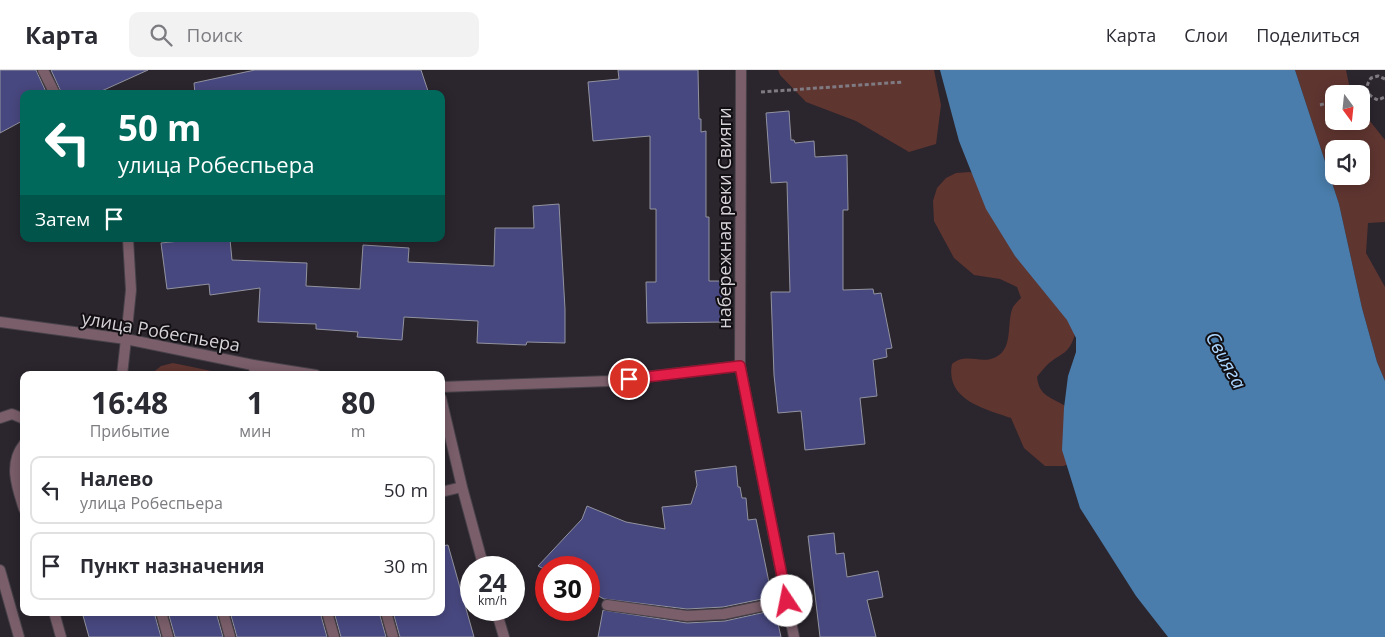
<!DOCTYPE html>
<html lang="ru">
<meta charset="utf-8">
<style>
:root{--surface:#fff;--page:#f2f2f3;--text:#2b2b33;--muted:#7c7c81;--line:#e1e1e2}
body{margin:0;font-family:"Open Sans",sans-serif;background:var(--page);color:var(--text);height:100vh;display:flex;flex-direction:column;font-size:19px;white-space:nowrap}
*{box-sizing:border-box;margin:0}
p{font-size:16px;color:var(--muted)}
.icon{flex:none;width:28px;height:28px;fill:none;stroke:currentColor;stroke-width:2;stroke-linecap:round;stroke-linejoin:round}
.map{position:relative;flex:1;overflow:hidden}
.details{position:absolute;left:20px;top:301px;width:425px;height:245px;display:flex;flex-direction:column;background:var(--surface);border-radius:10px;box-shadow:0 2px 12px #0003}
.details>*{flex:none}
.top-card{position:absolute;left:20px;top:20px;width:425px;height:152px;border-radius:10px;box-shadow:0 2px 12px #0003;background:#00695c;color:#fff;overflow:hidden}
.needle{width:32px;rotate:165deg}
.tools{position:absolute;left:1325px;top:15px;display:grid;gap:10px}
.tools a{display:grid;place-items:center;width:45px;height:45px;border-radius:10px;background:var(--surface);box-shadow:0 2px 12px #0003;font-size:25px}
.speed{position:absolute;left:460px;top:486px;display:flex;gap:10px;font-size:25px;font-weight:700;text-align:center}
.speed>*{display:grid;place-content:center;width:65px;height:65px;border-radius:50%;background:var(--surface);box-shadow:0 2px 12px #0003;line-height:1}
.speed small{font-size:12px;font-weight:400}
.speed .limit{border:8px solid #d22;background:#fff;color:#111}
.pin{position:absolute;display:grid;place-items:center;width:42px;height:42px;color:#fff;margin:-21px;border:2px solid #fff;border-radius:50%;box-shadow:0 1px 5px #0007}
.me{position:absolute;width:55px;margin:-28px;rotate:349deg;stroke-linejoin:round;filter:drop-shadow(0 0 4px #0008)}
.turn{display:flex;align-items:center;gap:18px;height:105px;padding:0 15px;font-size:22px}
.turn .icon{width:65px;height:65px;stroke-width:2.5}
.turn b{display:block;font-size:35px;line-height:42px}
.then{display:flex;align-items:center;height:48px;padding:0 15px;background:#0003;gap:10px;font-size:19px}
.eta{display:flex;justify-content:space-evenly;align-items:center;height:85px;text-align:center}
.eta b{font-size:30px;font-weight:700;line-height:35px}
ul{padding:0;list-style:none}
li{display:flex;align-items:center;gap:15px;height:68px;margin:0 10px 8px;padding:0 5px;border:2px solid var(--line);border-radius:10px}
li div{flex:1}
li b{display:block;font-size:19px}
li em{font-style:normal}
header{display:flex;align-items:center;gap:30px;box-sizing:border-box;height:70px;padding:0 25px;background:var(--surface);border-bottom:1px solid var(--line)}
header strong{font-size:24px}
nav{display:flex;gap:28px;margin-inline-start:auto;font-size:18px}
.search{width:350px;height:45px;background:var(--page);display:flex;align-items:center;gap:12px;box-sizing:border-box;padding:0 18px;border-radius:10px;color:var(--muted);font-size:19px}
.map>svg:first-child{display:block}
</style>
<header>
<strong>Карта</strong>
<div class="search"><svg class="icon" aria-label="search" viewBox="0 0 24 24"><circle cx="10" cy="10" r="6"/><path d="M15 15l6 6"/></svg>Поиск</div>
<nav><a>Карта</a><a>Слои</a><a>Поделиться</a></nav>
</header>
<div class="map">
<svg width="1385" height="567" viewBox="0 0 1385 567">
<rect width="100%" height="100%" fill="#2b252d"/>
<path fill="#5f3530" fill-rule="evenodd" d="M778 0H934L941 35 936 74 909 82 856 51 806 32 780 5Z
M1295 0H1346L1351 24H1334V51H1361V40L1385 70V152L1368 153 1366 183 1385 217V311L1377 292 1362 238 1339 134ZM1334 79H1361V106H1334Z
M970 102 986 111 1043 202 1075 264C1069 285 1062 282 1048 294 1044 298 1040 303 1037 307 1039 327 1052 327 1067 337L1070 394 1063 396H1045L1024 378 1011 348C985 339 945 330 952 294 967 282 981 295 996 287 1014 278 1006 252 1013 237 1015 234 1018 231 1021 228L1017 217 1000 209 974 205 954 188 934 151 933 131 937 118 946 108 956 103Z
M173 293 231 305H150L161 296Z"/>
<path fill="#4a7dab" d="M940 0H1295L1339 134 1362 238 1377 292 1385 311V567H1168L1136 526 1080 438 1062 380 1064 338 1068 306 1076 282V268L1067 250 1015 186 986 139 959 71Z"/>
<path fill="#484880" stroke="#92939f" d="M0 0H36L47 24H24V50L0 63Z
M51 0H148L95 24H62Z
M255 0H421L429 24H195L194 13Z
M618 0H698L699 49H701V62L706 61V147H709V211H725L726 252 647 253 646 212H656V139H650V66L593 71 588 12 619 9Z
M789 41 791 70H794L795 73 814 71 815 87 847 85 848 140H843V220L873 219 874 224 881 223 892 278 886 279 887 287 873 290 877 326 860 328 865 374 805 380 801 341 778 343 774 305 771 222H790L787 112 771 113 766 43Z
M559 134 565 239V273L527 272 526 275 477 273 478 251 404 247 402 270 357 267 358 262 316 259V254L258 252 260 218 210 225 209 214 167 219 161 173 199 169H230L232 190 307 193 306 216 360 219 363 175 409 178 408 192 494 196 495 158H534L533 136Z
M736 396 738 417H740L742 428H746L748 450 756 449 772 527 723 537 687 539 604 529 589 521V498H546V500L538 496 582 449 587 436 626 452 665 459 662 437 691 434 697 415 695 401Z
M834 463 836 484 844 483 847 507 878 501 883 527 867 530 876 567H820L808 466Z
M448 475 474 567H400L393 542H441V476Z
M603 540 687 553 725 551 775 540 781 567H598Z
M82 542H154L161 567H89Z
M168 542H216L223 567H175Z
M230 542H320L327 567H237Z
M334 542H379L386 567H341Z"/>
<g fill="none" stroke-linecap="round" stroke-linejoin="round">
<defs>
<path id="lane" d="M253 295 256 305
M122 305 126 269
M441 328 462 417 484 498
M0 348 12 344 24 349
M24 374C8 394 17 417 24 439
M441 422 462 417
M0 500 19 567
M607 535 687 546 724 544 787 531
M496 540 504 567
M54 542 61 567
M161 542 168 567
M223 542 230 567
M327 542 334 567
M386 542 393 567"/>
<path id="street" d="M43 0 55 24
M741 0 740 296 794 567
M0 252 126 269 253 295 316 305
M126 269 131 220 128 169
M441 317 610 311 740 296"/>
</defs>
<use href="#lane" stroke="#464148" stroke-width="12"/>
<use href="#street" stroke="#464148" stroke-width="12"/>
<path stroke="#807b82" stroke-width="3" stroke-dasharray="4 2.5" stroke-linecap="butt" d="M1385 9 1378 6 1371 8C1364 18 1366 25 1378 30L1385 27
M761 22 903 12
M1358 24 1366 21
M1320 35 1334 31"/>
<use href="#lane" stroke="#7a5e6a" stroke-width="10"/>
<use href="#street" stroke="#7a5e6a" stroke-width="10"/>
</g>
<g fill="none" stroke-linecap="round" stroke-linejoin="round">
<defs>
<path id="route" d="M629 309 740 296 787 531"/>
</defs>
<use href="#route" stroke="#92132f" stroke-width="12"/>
<use href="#route" stroke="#e11d48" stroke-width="9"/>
</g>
<g text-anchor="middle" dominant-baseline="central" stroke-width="4" stroke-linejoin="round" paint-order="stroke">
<g font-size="18" fill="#d6d2d8" stroke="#120f13">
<text transform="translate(724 148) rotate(-90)">набережная реки Свияги</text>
<text transform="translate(161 261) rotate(10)">улица Робеспьера</text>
</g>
<g font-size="19" font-style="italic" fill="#abd6ff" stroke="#120f13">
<text transform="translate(1226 290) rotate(61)">Свияга</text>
</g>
</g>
</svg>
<div class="tools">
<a><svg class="needle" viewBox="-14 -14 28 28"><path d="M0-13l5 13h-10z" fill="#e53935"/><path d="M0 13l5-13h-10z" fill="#7c7c81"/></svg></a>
<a><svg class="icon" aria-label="sound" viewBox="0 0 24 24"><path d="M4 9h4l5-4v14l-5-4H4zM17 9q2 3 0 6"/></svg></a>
</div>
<div class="speed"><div>24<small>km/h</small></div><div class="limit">30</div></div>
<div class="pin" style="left:629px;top:309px;background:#d93025"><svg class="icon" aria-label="arrive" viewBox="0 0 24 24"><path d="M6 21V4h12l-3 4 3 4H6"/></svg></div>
<svg class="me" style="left:787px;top:531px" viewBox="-20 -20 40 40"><circle r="19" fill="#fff"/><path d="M0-13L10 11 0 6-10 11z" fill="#e11d48"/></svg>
<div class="top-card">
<div class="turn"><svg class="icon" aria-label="left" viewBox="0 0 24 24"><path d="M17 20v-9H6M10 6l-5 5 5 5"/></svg><div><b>50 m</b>улица Робеспьера</div></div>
<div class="then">Затем<svg class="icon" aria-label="arrive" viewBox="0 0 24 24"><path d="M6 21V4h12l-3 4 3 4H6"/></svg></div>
</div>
<section class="details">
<div class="eta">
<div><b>16:48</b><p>Прибытие</p></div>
<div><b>1</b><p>мин</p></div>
<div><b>80</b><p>m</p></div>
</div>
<ul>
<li><svg class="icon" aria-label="left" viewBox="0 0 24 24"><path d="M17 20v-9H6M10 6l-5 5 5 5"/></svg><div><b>Налево</b><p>улица Робеспьера</p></div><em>50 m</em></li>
<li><svg class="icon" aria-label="arrive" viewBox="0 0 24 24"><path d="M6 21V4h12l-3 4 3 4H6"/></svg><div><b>Пункт назначения</b></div><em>30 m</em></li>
</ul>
</section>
</div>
